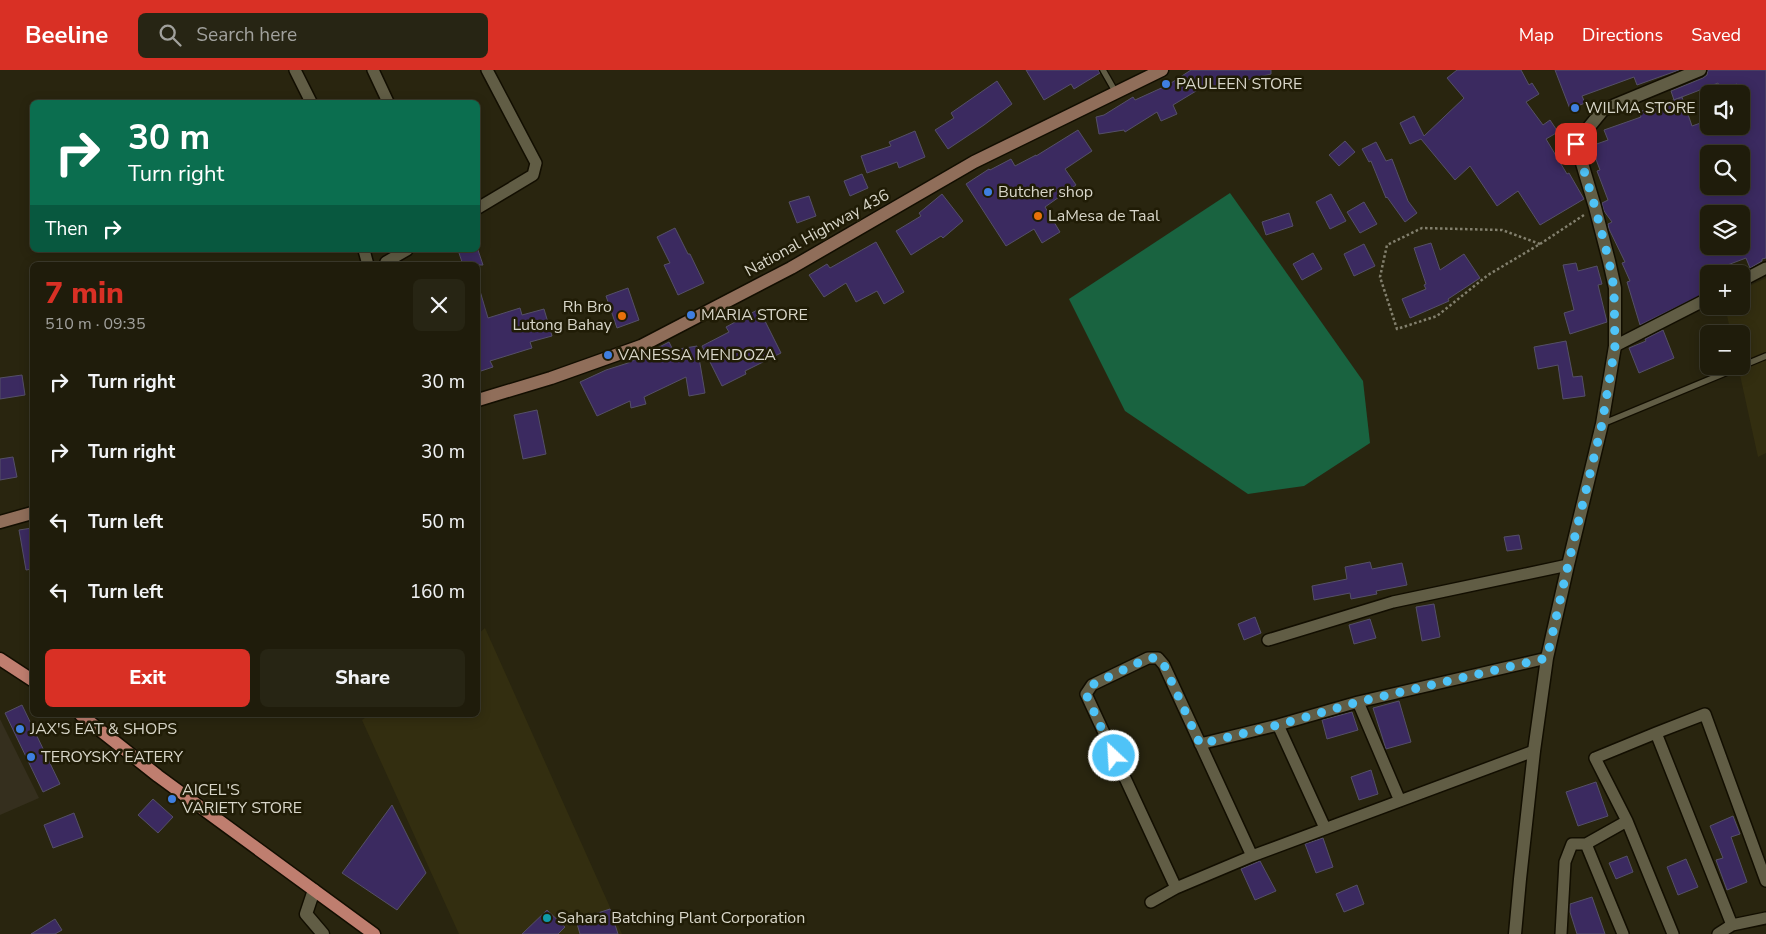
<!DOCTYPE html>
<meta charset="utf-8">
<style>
:root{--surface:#1f1c0b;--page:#272514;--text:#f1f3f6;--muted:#a1a19d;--line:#3c3a2c;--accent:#d93025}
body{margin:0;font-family:"Nunito Sans",sans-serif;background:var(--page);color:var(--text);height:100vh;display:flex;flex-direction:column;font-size:19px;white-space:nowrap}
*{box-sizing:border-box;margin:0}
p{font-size:16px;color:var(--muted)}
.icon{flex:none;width:28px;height:28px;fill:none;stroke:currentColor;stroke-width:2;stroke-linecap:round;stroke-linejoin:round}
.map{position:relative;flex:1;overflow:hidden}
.panel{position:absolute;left:30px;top:192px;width:450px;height:455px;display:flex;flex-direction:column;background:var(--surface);border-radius:8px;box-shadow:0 2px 12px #0003,0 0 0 1px var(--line)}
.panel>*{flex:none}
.hud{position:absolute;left:30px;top:30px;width:450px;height:152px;border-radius:8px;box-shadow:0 2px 12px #0003,0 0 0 1px var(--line);background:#0b6e4f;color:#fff;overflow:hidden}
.controls{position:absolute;left:1700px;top:15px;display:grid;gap:10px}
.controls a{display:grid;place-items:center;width:50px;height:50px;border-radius:8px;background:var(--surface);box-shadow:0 2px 12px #0003,0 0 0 1px var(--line);font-size:25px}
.pin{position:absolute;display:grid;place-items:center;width:42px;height:42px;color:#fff;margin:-21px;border-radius:10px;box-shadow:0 2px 8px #0006}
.me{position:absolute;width:55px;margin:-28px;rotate:335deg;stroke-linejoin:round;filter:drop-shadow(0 0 4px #0008)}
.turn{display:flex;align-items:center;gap:18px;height:105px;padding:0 15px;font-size:22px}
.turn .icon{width:65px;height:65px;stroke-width:2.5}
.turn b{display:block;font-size:35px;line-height:42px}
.then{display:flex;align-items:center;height:48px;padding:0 15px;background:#0003;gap:10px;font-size:19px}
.round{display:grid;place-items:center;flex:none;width:52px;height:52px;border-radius:8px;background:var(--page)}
.headline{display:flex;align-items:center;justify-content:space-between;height:85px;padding:0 15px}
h1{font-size:30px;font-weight:800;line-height:38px;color:var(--accent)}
.action{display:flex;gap:10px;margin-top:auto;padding:10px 15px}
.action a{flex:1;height:58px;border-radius:8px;background:var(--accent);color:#fff;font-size:20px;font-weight:800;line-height:58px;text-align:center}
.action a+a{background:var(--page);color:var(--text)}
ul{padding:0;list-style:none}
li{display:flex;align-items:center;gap:15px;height:70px;padding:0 15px}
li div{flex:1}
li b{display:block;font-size:19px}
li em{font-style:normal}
header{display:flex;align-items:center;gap:30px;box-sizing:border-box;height:70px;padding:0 25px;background:var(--accent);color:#fff}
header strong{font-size:24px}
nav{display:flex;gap:28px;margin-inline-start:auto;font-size:18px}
.search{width:350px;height:45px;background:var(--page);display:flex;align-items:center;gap:12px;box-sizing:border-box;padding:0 18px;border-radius:8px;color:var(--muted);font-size:19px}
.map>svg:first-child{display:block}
</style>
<header>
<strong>Beeline</strong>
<div class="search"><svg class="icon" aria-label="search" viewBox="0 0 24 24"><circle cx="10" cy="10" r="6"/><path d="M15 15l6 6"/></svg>Search here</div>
<nav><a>Map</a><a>Directions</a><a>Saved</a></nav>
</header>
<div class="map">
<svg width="1766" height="864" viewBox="0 0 1766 864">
<rect width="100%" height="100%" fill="#29250f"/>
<path fill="#352f1e" d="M0 649 39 728 0 745Z"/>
<path fill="#332e10" d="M1766 208V383L1758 387 1738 296H1741V264H1731L1725 236H1741V220Z
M485 558 622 864H459L362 650 369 645H478V564Z"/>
<path fill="#196340" d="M1230 123 1363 311 1370 373 1304 416 1248 424 1125 341 1069 229Z"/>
<path fill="#3b2a60" stroke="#555067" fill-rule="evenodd" d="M1026 0H1098L1100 3 1074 19 1071 14 1044 30Z
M1191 0H1271V4L1235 13 1234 7 1208 19 1206 15 1173 35 1177 44 1161 51 1157 42 1125 62 1124 60 1099 64 1096 47 1104 45 1133 27 1135 30 1168 15Z
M1457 0H1521L1529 15 1532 13 1539 24 1526 32 1543 55 1550 50 1558 62 1546 69 1567 104 1569 103 1584 129 1540 155 1518 121 1497 136 1470 96 1455 110 1421 69 1410 74 1400 53 1414 46 1424 66 1464 28 1447 8Z
M1555 0H1679L1637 15 1634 7 1582 26 1585 33 1570 39Z
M1708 0H1766V188L1762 189V191L1750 198 1746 188 1717 199 1720 204H1709V221L1640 255 1627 212 1630 211 1622 193 1625 192 1609 159 1608 154 1612 152 1604 141 1602 133 1608 130 1597 101 1600 100 1591 76 1608 70 1604 60 1641 47 1639 42 1682 27 1692 56 1709 50V56H1741V24L1737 14 1720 19 1718 13 1674 30 1671 21 1703 8 1707 5ZM1709 84H1741V116H1709ZM1709 144H1741V163L1746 176H1709Z
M997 11 1012 34 984 55 948 79 935 60 954 48 951 43Z
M1078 60 1092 81 1065 99 1076 115 1045 137 1060 162 1042 173 1034 159 1006 176 966 114 989 99 990 100 1011 89 1015 96 1036 85V86Z
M915 61 925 87 899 98 897 92 867 103 861 86 891 76 889 72Z
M1345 71 1355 82 1339 96 1329 85Z
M1376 72 1386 91 1392 89 1408 131 1417 143 1405 152 1387 127 1386 128 1371 91 1369 92 1362 79Z
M862 104 868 118 850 126 844 111Z
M942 124 963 151 943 168 941 166 911 185 896 161 921 146 919 143Z
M1331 124 1346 151 1330 159 1316 132Z
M809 126 816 146 797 153 789 132Z
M1364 132 1377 154 1360 163 1347 142Z
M1289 143 1293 156 1266 165 1262 152Z
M675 158 688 184H690L704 213 678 225 664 195 670 193 657 167Z
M876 172 904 222 884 234 877 221 856 232 846 213 824 227 809 205 827 194 830 198Z
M1431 173 1440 200 1464 184 1480 208 1448 229 1449 231 1410 248 1402 229 1426 219 1424 215 1426 214 1414 178Z
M1364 174 1375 196 1354 206 1344 184Z
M458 180H478L483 195H463Z
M1313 183 1322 199 1302 210 1293 194Z
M1576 193 1578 201 1597 196 1602 214 1598 215 1607 252 1570 264 1564 243 1574 240 1563 195Z
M628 218 639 250 617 258 606 226Z
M480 221 488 248 520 238 522 245 544 239 552 266 530 272 532 278 490 291 493 297 478 302V222Z
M759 239 781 283 745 301 746 304 722 316 702 276 729 262 726 257Z
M1663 260 1674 288 1639 303 1629 278 1646 271 1645 269Z
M1566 271 1573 307 1582 306 1585 326 1563 329 1558 295 1538 299 1534 277Z
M669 272 673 280 697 276 705 323 689 326 686 307 644 327 646 334 631 338 630 331 597 346 580 312 606 300 628 293Z
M22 305 25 325 0 329V308Z
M537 340 546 384 523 389 514 345Z
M13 387 17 407 0 410V389Z
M32 458V499L26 500 19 460Z
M1519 465 1522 479 1507 481 1504 467Z
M1370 492 1372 499 1402 493 1407 515 1376 521 1377 524 1351 529 1350 523 1314 530 1312 516 1347 509 1345 497Z
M1434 534 1440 567 1422 571 1416 537Z
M1255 547 1261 563 1244 570 1238 554Z
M1370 549 1376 568 1354 574 1349 555Z
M1399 631 1411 672 1386 679 1373 638Z
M22 635 60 714 43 722 5 643Z
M1352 642 1358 660 1327 669 1322 650Z
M1371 700 1378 724 1359 730 1351 707Z
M1596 712 1608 746 1578 756 1566 722Z
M153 729 173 747 158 763 138 745Z
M392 735 426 803 397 840 342 803Z
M74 743 83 767 53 778 44 755Z
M1733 746 1740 764 1731 767 1747 812 1727 820 1716 790 1723 788 1710 756Z
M1323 768 1333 797 1316 803 1305 774Z
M1627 786 1633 802 1616 809 1609 793Z
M1686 789 1698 817 1678 825 1667 797Z
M1260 791 1276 821 1255 830 1241 799Z
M1357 815 1364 834 1344 842 1336 824Z
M1592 827 1605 864H1577L1570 842V834Z
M610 839 618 864H580L576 850Z
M547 840 565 857 558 864H522Z
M55 849 62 860 55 864H31Z"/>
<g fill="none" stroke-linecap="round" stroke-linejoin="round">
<defs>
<path id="service" d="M1103 0 1115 21
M1602 354 1766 286"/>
<path id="minor" d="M295 0 311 32
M373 0 388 32
M478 138 533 105 536 93 487 0
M364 180 368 195
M385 195 386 192 407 180
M1741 211 1766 198
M1615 276 1709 228
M1268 570 1393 532 1568 495
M1358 632 1400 731
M1278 655 1325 758
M1656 663 1732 855
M1200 674 1278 655 1358 632 1547 588
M1176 818 1086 624 1092 615 1148 588H1158L1164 595 1252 786
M1151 832 1176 818 1252 786 1534 681
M1561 864 1565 792 1572 774H1586
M1623 864 1586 774 1627 751
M1673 864 1627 751 1595 688 1656 663 1705 644 1766 811
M1718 864 1732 855 1766 848"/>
<path id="tertiary" d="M314 820 306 844 323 864
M1515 864 1520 809 1534 681 1547 588 1568 495 1602 354 1615 276V218L1609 191 1595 137 1576 73 1603 40 1700 0"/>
<path id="secondary" d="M478 330 551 308 641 276 791 198 974 92 1162 0
M0 452 32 443"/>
<path id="primary" d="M0 589 32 610
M81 645 158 706 374 864"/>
</defs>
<use href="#service" stroke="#120e00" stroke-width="8"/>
<use href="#minor" stroke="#120e00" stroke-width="14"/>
<use href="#tertiary" stroke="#120e00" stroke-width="15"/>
<use href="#secondary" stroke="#120e00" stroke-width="15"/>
<use href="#primary" stroke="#120e00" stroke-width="15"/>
<path stroke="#83806e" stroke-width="2.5" stroke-dasharray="2.5 2.5" stroke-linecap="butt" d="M1540 174 1502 160 1422 158 1387 175 1380 207 1397 259 1437 246 1488 205 1540 174 1584 145"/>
<use href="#service" stroke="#615d45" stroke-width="5.5"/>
<use href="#minor" stroke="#615d45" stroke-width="11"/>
<use href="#tertiary" stroke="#615d45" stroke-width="12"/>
<use href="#secondary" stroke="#906e5a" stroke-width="12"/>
<use href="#primary" stroke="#bf7e6f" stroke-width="12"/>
</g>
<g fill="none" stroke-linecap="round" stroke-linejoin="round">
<path stroke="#4fc3f7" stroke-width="9" stroke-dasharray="0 16.2" d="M1114 686 1086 624 1092 615 1148 588H1158L1164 595 1200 674 1278 655 1358 632 1547 588 1568 495 1602 354 1615 276 1614 218 1609 191 1595 137 1576 74"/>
</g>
<g fill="#3f7fe0" stroke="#201c06" stroke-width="2">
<circle cx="1166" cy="14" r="5"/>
<circle cx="1575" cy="38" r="5"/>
<circle cx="988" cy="122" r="5"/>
<circle cx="691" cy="245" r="5"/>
<circle cx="608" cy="285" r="5"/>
<circle cx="20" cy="659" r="5"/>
<circle cx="31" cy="687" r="5"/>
<circle cx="172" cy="729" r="5"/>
</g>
<g fill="#e8710a" stroke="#201c06" stroke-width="2">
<circle cx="1038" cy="146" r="5"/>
<circle cx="622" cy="246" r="5"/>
</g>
<circle fill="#0f9aa8" stroke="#201c06" stroke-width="2" cx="547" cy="848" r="5"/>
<g text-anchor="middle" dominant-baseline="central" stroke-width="5" stroke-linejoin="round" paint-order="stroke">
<g font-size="16" fill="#d8d6c9" stroke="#201c06" text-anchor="start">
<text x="1176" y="14">PAULEEN STORE</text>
<text x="1585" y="38">WILMA STORE</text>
<text x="998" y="122">Butcher shop</text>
<text x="1048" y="146">LaMesa de Taal</text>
<text x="612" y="237" text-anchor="end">Rh Bro<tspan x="612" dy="18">Lutong Bahay</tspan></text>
<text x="701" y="245">MARIA STORE</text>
<text x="618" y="285">VANESSA MENDOZA</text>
<text x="30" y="659">JAX'S EAT &amp; SHOPS</text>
<text x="41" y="687">TEROYSKY EATERY</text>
<text x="182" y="720">AICEL'S<tspan x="182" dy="18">VARIETY STORE</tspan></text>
<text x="557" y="848">Sahara Batching Plant Corporation</text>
</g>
<g font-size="16" fill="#d8d6c9" stroke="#201c06">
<text transform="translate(817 163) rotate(-29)">National Highway 436</text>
</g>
</g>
</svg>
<div class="controls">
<a><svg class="icon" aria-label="sound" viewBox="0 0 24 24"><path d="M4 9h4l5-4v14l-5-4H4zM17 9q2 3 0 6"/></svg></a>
<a><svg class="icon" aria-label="search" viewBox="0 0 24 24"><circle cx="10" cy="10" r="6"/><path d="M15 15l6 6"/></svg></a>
<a><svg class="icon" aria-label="layers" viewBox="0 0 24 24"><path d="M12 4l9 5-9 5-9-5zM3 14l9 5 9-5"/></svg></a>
<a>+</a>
<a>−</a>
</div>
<div class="pin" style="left:1576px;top:74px;background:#d93025"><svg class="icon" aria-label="arrive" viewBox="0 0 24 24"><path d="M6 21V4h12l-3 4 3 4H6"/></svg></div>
<svg class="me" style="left:1114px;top:686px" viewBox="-20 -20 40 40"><circle r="17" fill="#4fc3f7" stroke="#fff" stroke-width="3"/><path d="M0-11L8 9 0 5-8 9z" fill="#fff"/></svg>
<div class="hud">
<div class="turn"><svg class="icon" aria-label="right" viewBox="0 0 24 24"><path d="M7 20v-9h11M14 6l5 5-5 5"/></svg><div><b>30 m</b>Turn right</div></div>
<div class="then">Then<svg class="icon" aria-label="right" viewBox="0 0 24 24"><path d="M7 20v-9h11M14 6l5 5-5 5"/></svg></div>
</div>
<section class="panel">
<div class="headline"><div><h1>7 min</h1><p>510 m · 09:35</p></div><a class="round"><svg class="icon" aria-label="close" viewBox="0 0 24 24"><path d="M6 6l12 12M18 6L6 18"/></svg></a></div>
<ul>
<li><svg class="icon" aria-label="right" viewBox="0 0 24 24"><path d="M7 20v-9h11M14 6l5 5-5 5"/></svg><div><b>Turn right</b></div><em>30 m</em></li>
<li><svg class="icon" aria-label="right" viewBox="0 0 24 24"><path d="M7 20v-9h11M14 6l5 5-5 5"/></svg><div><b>Turn right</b></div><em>30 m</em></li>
<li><svg class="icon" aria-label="left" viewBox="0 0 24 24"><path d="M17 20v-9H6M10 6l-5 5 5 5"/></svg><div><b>Turn left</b></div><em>50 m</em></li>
<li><svg class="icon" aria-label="left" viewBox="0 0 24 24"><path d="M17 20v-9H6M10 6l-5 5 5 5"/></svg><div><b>Turn left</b></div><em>160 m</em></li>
</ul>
<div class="action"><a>Exit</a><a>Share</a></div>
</section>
</div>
